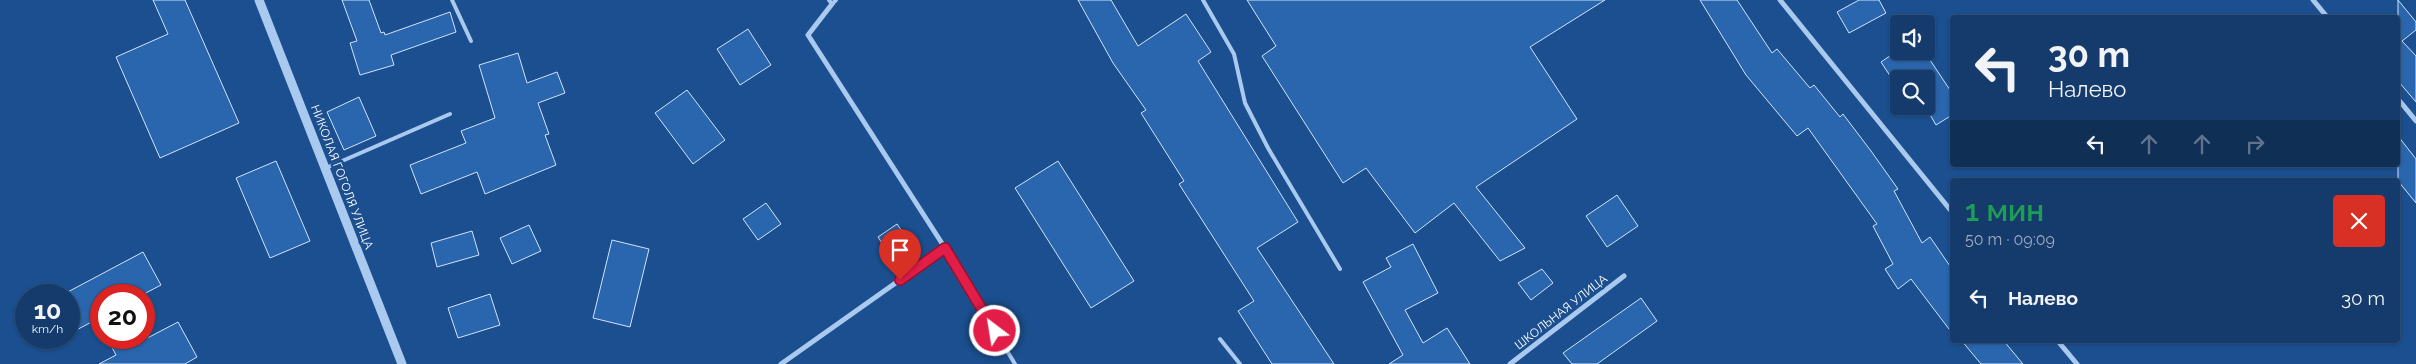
<!DOCTYPE html>
<html lang="ru">
<meta charset="utf-8">
<style>
:root{--surface:#143b6b;--page:#1d4271;--text:#f1f3f6;--muted:#9dadc1;--line:#33557e}
body{margin:0;font-family:Raleway,sans-serif;background:var(--page);color:var(--text);height:100vh;display:flex;flex-direction:column;font-size:19px;white-space:nowrap}
*{box-sizing:border-box;margin:0}
p{font-size:16px;color:var(--muted)}
.icon{flex:none;width:28px;height:28px;fill:none;stroke:currentColor;stroke-width:2;stroke-linecap:round;stroke-linejoin:round}
.map{position:relative;flex:1;overflow:hidden}
.side{position:absolute;left:1950px;top:178px;width:450px;height:165px;display:flex;flex-direction:column;background:var(--surface);border-radius:5px;box-shadow:0 1px 4px #0004,0 0 0 1px var(--line)}
.side>*{flex:none}
.guide{position:absolute;left:1950px;top:15px;width:450px;height:152px;border-radius:5px;box-shadow:0 1px 4px #0004,0 0 0 1px var(--line);background:#143b6b;color:var(--text);overflow:hidden}
.buttons{position:absolute;left:1890px;top:15px;display:grid;gap:10px}
.buttons a{display:grid;place-items:center;width:45px;height:45px;border-radius:5px;background:var(--surface);box-shadow:0 1px 4px #0004,0 0 0 1px var(--line);font-size:25px}
.speed{position:absolute;left:15px;top:284px;display:flex;gap:10px;font-size:25px;font-weight:700;text-align:center}
.speed>*{display:grid;place-content:center;width:65px;height:65px;border-radius:50%;background:var(--surface);box-shadow:0 1px 4px #0004,0 0 0 1px var(--line);line-height:1}
.speed small{font-size:12px;font-weight:400}
.speed .limit{border:8px solid #d22;background:#fff;color:#111}
.pin{position:absolute;display:grid;place-items:center;width:42px;height:42px;color:#fff;margin:-51px -21px;border-radius:50% 50% 50% 0;rotate:-45deg;box-shadow:0 0 5px #0007}
.pin .icon{rotate:45deg}
.me{position:absolute;width:55px;margin:-28px;rotate:329deg;stroke-linejoin:round;filter:drop-shadow(0 0 4px #0008)}
.turn{display:flex;align-items:center;gap:18px;height:105px;padding:0 15px;font-size:22px}
.turn .icon{width:65px;height:65px;stroke-width:2.5}
.turn b{display:block;font-size:35px;line-height:42px}
.lanes{display:flex;align-items:center;height:48px;padding:0 15px;background:#0003;justify-content:center;gap:25px;direction:ltr}
.lanes .off{opacity:.35}
.round{display:grid;place-items:center;flex:none;width:52px;height:52px;border-radius:5px;background:var(--page)}
.summary{display:flex;align-items:center;justify-content:space-between;height:85px;padding:0 15px}
h1{font-size:30px;font-weight:600;line-height:38px;color:#1e9e55}
ul{padding:0;list-style:none}
li{display:flex;align-items:center;gap:15px;height:70px;padding:0 15px}
li div{flex:1}
li b{display:block;font-size:19px}
li em{font-style:normal}
.map>svg:first-child{display:block}
</style>
<div class="map">
<svg width="2416" height="364" viewBox="0 0 2416 364">
<rect width="100%" height="100%" fill="#1b4f8f"/>
<path fill="#2a66ad" stroke="#cfe3fa" d="M153 0H185L239 123 160 158 116 57 168 34Z
M342 0H369L381 33 384 32 385 35 450 12 456 32 391 55 394 65 360 75 350 43 357 41Z
M1078 0H1111L1138 46 1186 14 1211 52 1198 61 1298 222 1257 248 1334 364H1272L1238 311 1254 301 1179 184 1184 181 1141 113 1146 110 1113 63Z
M1247 0H1605L1530 47 1577 119 1476 187 1525 248 1500 261 1454 203 1415 233 1366 168 1343 183 1262 56 1276 46Z
M1700 0H1737L1772 53 1777 49 1810 88 1814 85 1840 117 1843 114 1871 151 1898 189 1894 191 1922 243 1930 237 1952 269V333L1911 279 1898 289 1885 269 1893 264 1873 226 1877 224 1808 128 1797 136 1746 75Z
M1859 0H1879L1886 13 1849 33 1837 12Z
M2398 0 2416 22V30L2402 41 2416 56V102L2398 81Z
M748 29 771 65 740 85 717 49Z
M1897 51H1924L1952 93V115L1936 125 1925 106 1926 79H1899L1898 88 1881 62Z
M518 53 527 83 557 72 565 93 538 103 549 134 545 135 556 165 485 194 477 172 421 194 410 165 466 143 461 131 495 118 479 65Z
M687 90 725 140 693 164 655 113Z
M359 97 376 136 344 150 327 112Z
M2398 136 2416 159V203L2398 181Z
M276 161 310 241 270 258 236 178Z
M1058 161 1134 281 1091 308 1015 188Z
M1617 195 1638 226 1607 247 1586 216Z
M766 203 781 224 758 240 743 219Z
M897 224 913 247 893 260 878 237Z
M529 225 541 251 512 264 500 238Z
M472 231 479 255 437 267 431 243Z
M612 240 649 249 630 327 593 318Z
M1413 244 1438 293 1405 310 1423 343 1447 328 1470 364H1389L1403 355 1363 282 1391 267 1386 258Z
M143 252 161 285 142 295H101V317L69 334V295H62Z
M1542 269 1553 283 1531 300 1518 283Z
M490 294 500 325 458 338 448 308Z
M1641 298 1657 321 1597 364H1572L1563 353Z
M178 322 197 357 185 364H99L116 355 107 338H130L134 345Z
M1961 340H2003L2023 364H1981Z"/>
<g fill="none" stroke-linecap="round" stroke-linejoin="round">
<path stroke="#a9c9ee" stroke-width="4" d="M452 0 471 41
M829 0 832 4 836 0
M1203 0 1234 54 1245 103 1268 148 1340 269
M326 168 450 114
M945 248 1015 364
M1220 339 1240 364"/>
<path stroke="#a9c9ee" stroke-width="5" d="M1780 0 1952 212
M2313 0 2328 18
M2398 99 2416 121
M2057 340 2077 364
M781 364 945 248 808 35 832 4
M1510 364 1624 276"/>
<path stroke="#a9c9ee" stroke-width="9" d="M259 0 402 364"/>
</g>
<g fill="none" stroke-linecap="round" stroke-linejoin="round">
<defs>
<path id="route" d="M900 280 945 248 995 331"/>
</defs>
<use href="#route" stroke="#92132f" stroke-width="12"/>
<use href="#route" stroke="#e11d48" stroke-width="9"/>
</g>
<g text-anchor="middle" dominant-baseline="central" stroke-width="5" stroke-linejoin="round" paint-order="stroke">
<g font-size="12" fill="#fff" stroke="#1b4f8f">
<text transform="translate(342 177) rotate(69)">НИКОЛАЯ ГОГОЛЯ УЛИЦА</text>
<text transform="translate(1561 312) rotate(-38)">ШКОЛЬНАЯ УЛИЦА</text>
</g>
</g>
</svg>
<div class="buttons">
<a><svg class="icon" aria-label="sound" viewBox="0 0 24 24"><path d="M4 9h4l5-4v14l-5-4H4zM17 9q2 3 0 6"/></svg></a>
<a><svg class="icon" aria-label="search" viewBox="0 0 24 24"><circle cx="10" cy="10" r="6"/><path d="M15 15l6 6"/></svg></a>
</div>
<div class="speed"><div>10<small>km/h</small></div><div class="limit">20</div></div>
<div class="pin" style="left:900px;top:280px;background:#d93025"><svg class="icon" aria-label="arrive" viewBox="0 0 24 24"><path d="M6 21V4h12l-3 4 3 4H6"/></svg></div>
<svg class="me" style="left:995px;top:331px" viewBox="-20 -20 40 40"><circle r="17" fill="#e11d48" stroke="#fff" stroke-width="3"/><path d="M0-11L8 9 0 5-8 9z" fill="#fff"/></svg>
<div class="guide">
<div class="turn"><svg class="icon" aria-label="left" viewBox="0 0 24 24"><path d="M17 20v-9H6M10 6l-5 5 5 5"/></svg><div><b>30 m</b>Налево</div></div>
<div class="lanes"><svg class="icon" aria-label="left" viewBox="0 0 24 24"><path d="M17 20v-9H6M10 6l-5 5 5 5"/></svg><svg class="icon off" aria-label="ahead" viewBox="0 0 24 24"><path d="M12 20V5M6 11l6-6 6 6"/></svg><svg class="icon off" aria-label="ahead" viewBox="0 0 24 24"><path d="M12 20V5M6 11l6-6 6 6"/></svg><svg class="icon off" aria-label="right" viewBox="0 0 24 24"><path d="M7 20v-9h11M14 6l5 5-5 5"/></svg></div>
</div>
<section class="side">
<div class="summary"><div><h1>1 мин</h1><p>50 m · 09:09</p></div><a class="round" style="background:#d93025;color:#fff"><svg class="icon" aria-label="close" viewBox="0 0 24 24"><path d="M6 6l12 12M18 6L6 18"/></svg></a></div>
<ul>
<li><svg class="icon" aria-label="left" viewBox="0 0 24 24"><path d="M17 20v-9H6M10 6l-5 5 5 5"/></svg><div><b>Налево</b></div><em>30 m</em></li>
</ul>
</section>
</div>
